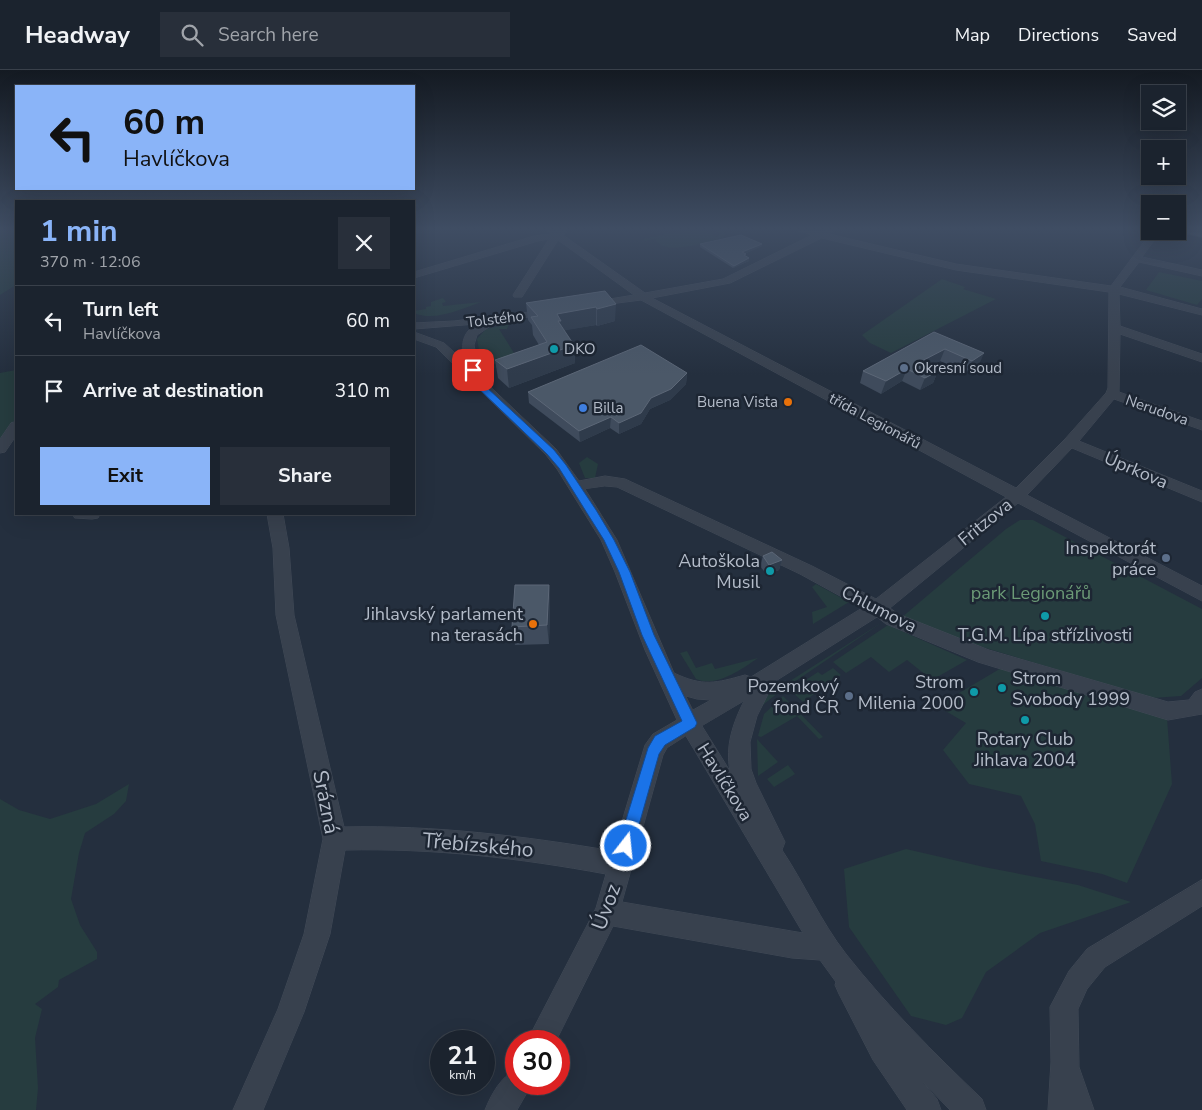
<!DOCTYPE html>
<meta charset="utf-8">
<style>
:root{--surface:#1b232e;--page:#282f3a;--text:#f1f3f6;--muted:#a0a4aa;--line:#39404a;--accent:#8ab4f8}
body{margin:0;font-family:"Nunito Sans",sans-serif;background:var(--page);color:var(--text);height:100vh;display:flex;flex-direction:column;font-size:19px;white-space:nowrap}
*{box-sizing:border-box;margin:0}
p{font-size:16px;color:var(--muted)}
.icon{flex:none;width:28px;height:28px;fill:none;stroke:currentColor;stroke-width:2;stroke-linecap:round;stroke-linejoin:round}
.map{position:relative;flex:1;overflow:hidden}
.side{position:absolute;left:15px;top:130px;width:400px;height:315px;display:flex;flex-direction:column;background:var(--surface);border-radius:0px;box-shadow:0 5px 20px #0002,0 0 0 1px var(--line)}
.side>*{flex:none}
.hud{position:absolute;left:15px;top:15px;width:400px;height:105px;border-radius:0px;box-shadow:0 5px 20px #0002,0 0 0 1px var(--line);background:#8ab4f8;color:#111;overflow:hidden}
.fabs{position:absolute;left:1141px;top:15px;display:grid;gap:10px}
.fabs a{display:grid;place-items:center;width:45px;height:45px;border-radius:0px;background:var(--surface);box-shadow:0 5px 20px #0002,0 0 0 1px var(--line);font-size:25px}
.speed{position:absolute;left:430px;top:960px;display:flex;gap:10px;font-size:25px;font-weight:700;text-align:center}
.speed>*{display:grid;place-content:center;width:65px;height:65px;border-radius:50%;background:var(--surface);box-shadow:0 5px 20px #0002,0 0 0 1px var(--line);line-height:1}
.speed small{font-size:12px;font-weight:400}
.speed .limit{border:8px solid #d22;background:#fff;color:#111}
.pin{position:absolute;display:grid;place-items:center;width:42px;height:42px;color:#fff;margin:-21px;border-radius:10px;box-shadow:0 2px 8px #0006}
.me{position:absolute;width:55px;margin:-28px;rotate:16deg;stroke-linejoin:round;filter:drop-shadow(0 0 4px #0008)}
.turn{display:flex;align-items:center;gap:18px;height:105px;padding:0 25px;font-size:22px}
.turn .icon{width:65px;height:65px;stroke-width:2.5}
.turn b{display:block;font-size:35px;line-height:42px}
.round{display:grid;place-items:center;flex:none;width:52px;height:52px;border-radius:0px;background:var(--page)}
.headline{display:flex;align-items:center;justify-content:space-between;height:85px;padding:0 25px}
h1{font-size:30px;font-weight:700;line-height:38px;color:var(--accent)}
.button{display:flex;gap:10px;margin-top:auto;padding:10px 25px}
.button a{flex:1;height:58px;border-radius:0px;background:var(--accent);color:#111;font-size:20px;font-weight:700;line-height:58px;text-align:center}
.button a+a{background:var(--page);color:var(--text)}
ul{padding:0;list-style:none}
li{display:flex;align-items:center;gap:15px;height:70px;padding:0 25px;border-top:1px solid var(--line)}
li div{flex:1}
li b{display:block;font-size:19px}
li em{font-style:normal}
header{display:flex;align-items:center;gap:30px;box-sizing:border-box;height:70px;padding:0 25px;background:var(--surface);border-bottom:1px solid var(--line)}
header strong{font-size:24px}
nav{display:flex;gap:28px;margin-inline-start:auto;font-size:18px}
.search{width:350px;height:45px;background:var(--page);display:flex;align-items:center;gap:12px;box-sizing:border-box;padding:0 18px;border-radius:0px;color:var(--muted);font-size:19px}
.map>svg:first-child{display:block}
</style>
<header>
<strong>Headway</strong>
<div class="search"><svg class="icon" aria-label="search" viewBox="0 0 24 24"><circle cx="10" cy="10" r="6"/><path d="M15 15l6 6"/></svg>Search here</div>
<nav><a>Map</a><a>Directions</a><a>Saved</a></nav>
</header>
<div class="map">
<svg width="1202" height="1040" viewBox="0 0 1202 1040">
<rect width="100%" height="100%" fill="#242f3e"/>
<path fill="#263c3f" d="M0 159H16V215L0 225Z
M690 159H705L717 167 720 163 711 159H718L725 163V166L721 168C707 172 663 187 655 169L645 171 643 169Z
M1159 202 1202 211V229L1197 235 1146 220Z
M942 209 965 217 963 219 996 229 891 283 870 273 862 265Z
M443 228 446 232 442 233 443 236 481 232C461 239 435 252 414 243V241L426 239V237L431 236V232Z
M509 254 507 259H499L514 283 521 284 494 294 492 296 497 297 490 299 479 280 477 269 486 259Z
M16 300V348L0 371V303Z
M587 387 598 394 595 408H585L579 393Z
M1020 450H1033L1202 539V608L1181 626 1152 628 929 561 901 548 1006 459Z
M816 514 849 532 813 554 812 542 827 537 812 517Z
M884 551 778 623 764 634 759 641 763 630 768 625Z
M888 555 967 590 932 610 907 590 889 602 871 587 846 603 833 592Z
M687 581 696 598 712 593 715 599 758 588C742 599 716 618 696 609L680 583Z
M1003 597 1167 648 1172 714 1127 813 1102 804 1041 791 1035 754 1021 726 969 714 943 680 966 653 937 636Z
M833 598 841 605 803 632 790 620 818 602 822 605Z
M783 626 823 667 819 669 797 646 761 667 758 666 764 644Z
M757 669 778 692 758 706Z
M788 695 795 704 774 717 767 709Z
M129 714 126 731 114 744 85 763 79 783 71 829 80 855 97 882V889L59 910 58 917 35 934 42 939 35 968 38 1018 36 1040H0V729L19 740 50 749 96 734Z
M906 779 984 797 1078 815 1131 832 1040 863 986 902 962 948 946 955 911 946 849 857 844 799Z"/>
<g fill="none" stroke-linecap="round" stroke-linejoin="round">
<defs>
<path id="minor" d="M545 159 565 160 567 162 563 165 645 223 723 209 812 165 793 159C800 159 814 162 819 162 825 161 830 159 836 159L829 164 956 194 1111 216 1152 161H1161L1142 187 1202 200V206L1139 192 1120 217 1202 239V245L1119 224 1120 256 1202 284V292L1120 264 1119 322 1202 351V360L1114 329 1079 371 1202 421V432L1072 378 1027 425 1202 516V531L1018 433 890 538 898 544 989 580 1168 632 1189 630 1195 622 1202 619V644L1168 650 978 592 886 554 877 547 774 612 757 646 750 672 751 699 756 713 785 772 782 780C804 813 821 852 846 884 887 936 934 983 982 1029L986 1040H950L922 1011 937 1029 941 1040H907L873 990 839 924 835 915 836 912 820 890 792 888 613 856 556 971H527L596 838 606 804C519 788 433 778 345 780L330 864 304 942 263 1040H233L278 939 304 864 323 769 276 545 273 478 267 444H283L289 478 294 545 344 757C434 755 524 766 613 781L645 675 653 664 677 650 645 580 615 502 601 470 557 399 546 385 436 277 414 269V262L444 273 465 292C461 276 461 264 476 254L414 259V253L454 251 554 239 555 241 554 243 550 244 493 252 492 255 477 265 474 275 480 307 556 379 579 411 605 406 625 409 812 496 876 529 1006 427 641 230 586 237 585 235 586 233 634 225 558 170 522 227H514L513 225 549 169 538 171 414 208V202L534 166 550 164ZM822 168 956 200 1109 222 1108 318 1106 323 1065 369 1016 418 652 228 730 213ZM605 416 617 417 800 504 862 538 751 607 745 605C716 613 703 617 674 603L617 470 585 419ZM686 626 697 629 711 630 693 640ZM744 631C733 653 725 676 730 701L702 656ZM686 666 803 863 622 832 663 685 667 678Z
M16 352V366L5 382 0 383V369L11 353Z
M73 444H100L98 448 92 449 75 448Z
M1202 810V836L1105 897 1087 919 1078 939 1079 997 1094 1040H1048L1051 992 1050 937 1069 901 1087 879Z
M516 1000V1014H532L517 1040H485C491 1025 501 1006 516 1000Z"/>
<path id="major" d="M1178 159H1202V167L1178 161Z"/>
</defs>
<use href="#minor" stroke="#414a57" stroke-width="1"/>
<use href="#major" stroke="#414a57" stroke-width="2"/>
<use href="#minor" fill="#38414e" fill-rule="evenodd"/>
<use href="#major" fill="#56606e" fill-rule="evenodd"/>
</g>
<path fill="#3f4b5c" d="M700 174H762V176L744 184 745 186 749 188V191L733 198 700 177Z
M605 221 615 251 597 256 596 255 564 260 574 275 575 293 509 318 498 308 495 290 539 275 533 265 532 255 528 250 526 233Z
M934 262 979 295 966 303 940 291 929 297 938 301 933 313 920 320 902 311 881 324 860 313 863 301Z
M687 303 686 314 670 330 650 339 641 354 619 364 610 358 580 372 529 333 528 322Z
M763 486 782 490 779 500 767 505 760 496Z
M549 515 550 533 549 574 515 575 512 557Z"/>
<path fill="#2f3b4b" d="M762 174V176L742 185V182Z
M749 188V191L733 198 734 196Z
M616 234 615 251 597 256V239Z
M596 237V255L562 261 559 269 557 244Z
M574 275 575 293 509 318 507 299Z
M945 279 940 291 915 304 920 292Z
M984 283 979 295 966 303 972 291Z
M907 299 902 311 881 324 886 311Z
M938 301 933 313 920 320 925 308Z
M687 303 686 314 670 330 650 339 641 354 619 364V353L651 328Z
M611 347 610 358 580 372 579 361Z
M782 490 779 500 767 505 769 495Z
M549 515 550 533 549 574 547 555Z"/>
<path fill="#4b5868" stroke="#5c6777" d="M741 165 762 174 742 182 746 184 744 185 749 188 734 196 700 174Z
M605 221 616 234 597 239 596 237 557 244 561 251H558L574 275 507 299 495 290 547 272 531 247 538 246 526 233Z
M934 262 984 283 972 291 945 279 920 292 938 301 925 308 907 299 886 311 863 301Z
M641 275 687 303 671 319 651 328 641 343 619 353 611 347 579 361 528 322Z
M772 482 782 490 769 495 763 486Z
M515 515H549L547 555 512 557Z"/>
<linearGradient id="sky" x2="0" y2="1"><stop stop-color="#141a22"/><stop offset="0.52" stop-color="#3f4d63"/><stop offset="1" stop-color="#3f4d63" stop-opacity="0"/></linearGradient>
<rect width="1202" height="305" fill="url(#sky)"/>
<path fill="#1a73e8" stroke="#114b97" d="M470 299H476L478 307 484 315 554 380 566 395 596 440 614 470 630 502 654 565 697 653 695 657 665 675 659 684 633 776 631 781 626 783 620 781 618 776 648 678 655 666 682 651 642 565 619 502 604 470 587 443 559 398 547 384 478 318 470 308Z"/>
<g fill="#0f9aa8" stroke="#1d2633" stroke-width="2">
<circle cx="554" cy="279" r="5"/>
<circle cx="770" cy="501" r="5"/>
<circle cx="1045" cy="546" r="5"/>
<circle cx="1002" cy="618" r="5"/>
<circle cx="974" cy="622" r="5"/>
<circle cx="1025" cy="650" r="5"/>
</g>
<g fill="#5c6f8a" stroke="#1d2633" stroke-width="2">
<circle cx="904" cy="298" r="5"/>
<circle cx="1166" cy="488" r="5"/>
<circle cx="849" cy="626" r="5"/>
</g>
<g fill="#e8710a" stroke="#1d2633" stroke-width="2">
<circle cx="788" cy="332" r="5"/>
<circle cx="533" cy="554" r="5"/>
</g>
<circle fill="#3f7fe0" stroke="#1d2633" stroke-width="2" cx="583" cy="338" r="5"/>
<g text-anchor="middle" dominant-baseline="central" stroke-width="5" stroke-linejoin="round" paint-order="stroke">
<g font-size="15" fill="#b4bcc9" stroke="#1d2633">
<text transform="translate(495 249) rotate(-7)">Tolstého</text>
<text transform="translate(1157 340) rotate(19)">Nerudova</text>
<text transform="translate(875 351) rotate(28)">třída Legionářů</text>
</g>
<g font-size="15" fill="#b4bcc9" stroke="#1d2633" text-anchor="start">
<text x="564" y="279">DKO</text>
<text x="914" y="298">Okresní soud</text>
<text x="778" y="332" text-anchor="end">Buena Vista</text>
<text x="593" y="338">Billa</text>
</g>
<g font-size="18" fill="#b4bcc9" stroke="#1d2633">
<text transform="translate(1136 400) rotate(23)">Úprkova</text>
<text transform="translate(985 452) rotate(-39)">Fritzova</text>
<text transform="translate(879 539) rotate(27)">Chlumova</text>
<text transform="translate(725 712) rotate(58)">Havlíčkova</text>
</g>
<g font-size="18" fill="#b4bcc9" stroke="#1d2633" text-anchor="end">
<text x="1156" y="478">Inspektorát<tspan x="1156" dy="21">práce</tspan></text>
<text x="760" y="491">Autoškola<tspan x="760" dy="21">Musil</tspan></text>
<text x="523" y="544">Jihlavský parlament<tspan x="523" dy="21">na terasách</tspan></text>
<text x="1045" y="565" text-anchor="middle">T.G.M. Lípa střízlivosti</text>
<text x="1012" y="608" text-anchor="start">Strom<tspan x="1012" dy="21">Svobody 1999</tspan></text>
<text x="964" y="612">Strom<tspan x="964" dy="21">Milenia 2000</tspan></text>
<text x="839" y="616">Pozemkový<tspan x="839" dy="21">fond ČR</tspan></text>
<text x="1025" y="669" text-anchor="middle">Rotary Club<tspan x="1025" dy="21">Jihlava 2004</tspan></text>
</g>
<g font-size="18" fill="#6b9a76" stroke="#1d2633">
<text x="1031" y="523">park Legionářů</text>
</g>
<g font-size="21" fill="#b4bcc9" stroke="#1d2633">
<text transform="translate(326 732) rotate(79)">Srázná</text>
<text transform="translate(478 775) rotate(5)">Třebízského</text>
<text transform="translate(606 837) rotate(-70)">Úvoz</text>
</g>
</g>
</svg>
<div class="fabs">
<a><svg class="icon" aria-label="layers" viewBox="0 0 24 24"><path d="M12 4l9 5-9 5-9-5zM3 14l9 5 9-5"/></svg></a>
<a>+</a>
<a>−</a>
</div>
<div class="speed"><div>21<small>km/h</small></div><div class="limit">30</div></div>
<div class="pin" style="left:473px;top:300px;background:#d93025"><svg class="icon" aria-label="arrive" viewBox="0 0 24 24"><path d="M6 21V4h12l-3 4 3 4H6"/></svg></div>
<svg class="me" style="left:626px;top:776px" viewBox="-20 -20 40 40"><circle r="17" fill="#1a73e8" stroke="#fff" stroke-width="3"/><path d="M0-11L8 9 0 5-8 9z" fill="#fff"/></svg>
<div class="hud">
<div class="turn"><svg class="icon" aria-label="left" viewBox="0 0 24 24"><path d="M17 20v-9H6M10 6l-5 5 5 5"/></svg><div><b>60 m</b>Havlíčkova</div></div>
</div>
<section class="side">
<div class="headline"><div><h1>1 min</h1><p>370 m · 12:06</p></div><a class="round"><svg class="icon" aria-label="close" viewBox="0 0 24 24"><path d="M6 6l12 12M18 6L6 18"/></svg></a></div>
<ul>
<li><svg class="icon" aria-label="left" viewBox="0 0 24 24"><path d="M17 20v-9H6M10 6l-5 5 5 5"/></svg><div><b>Turn left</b><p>Havlíčkova</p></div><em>60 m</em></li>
<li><svg class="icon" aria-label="arrive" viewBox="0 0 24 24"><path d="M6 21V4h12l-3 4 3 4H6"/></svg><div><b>Arrive at destination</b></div><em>310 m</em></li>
</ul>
<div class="button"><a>Exit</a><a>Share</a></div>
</section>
</div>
